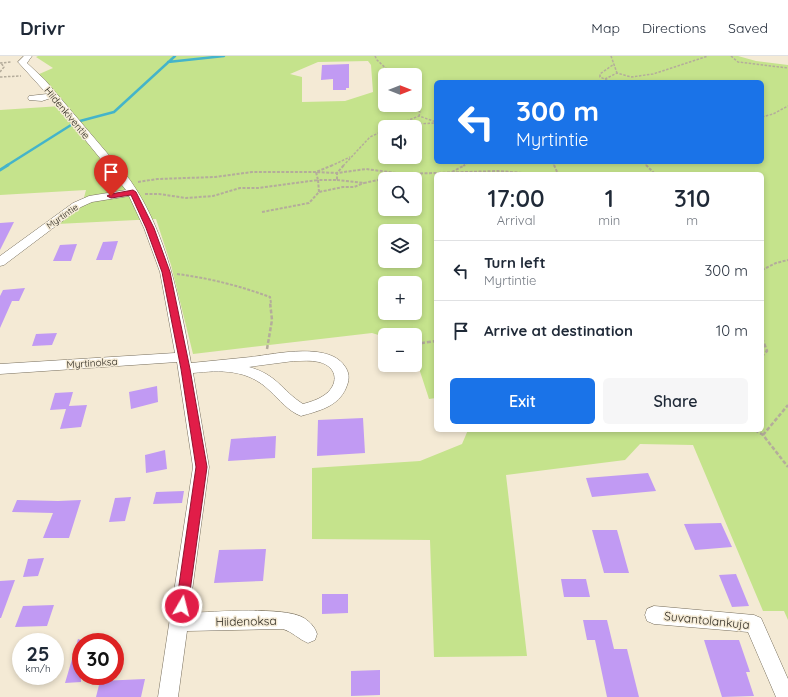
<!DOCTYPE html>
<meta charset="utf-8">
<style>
:root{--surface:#fff;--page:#f6f6f7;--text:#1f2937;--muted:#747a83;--line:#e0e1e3;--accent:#1a73e8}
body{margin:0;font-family:Quicksand,sans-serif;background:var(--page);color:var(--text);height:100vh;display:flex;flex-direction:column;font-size:15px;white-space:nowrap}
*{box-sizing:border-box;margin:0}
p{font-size:13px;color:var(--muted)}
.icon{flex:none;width:22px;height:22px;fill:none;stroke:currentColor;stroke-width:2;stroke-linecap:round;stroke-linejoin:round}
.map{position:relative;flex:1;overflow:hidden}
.panel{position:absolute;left:434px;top:116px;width:330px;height:260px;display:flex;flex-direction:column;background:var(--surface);border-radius:6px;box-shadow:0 2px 6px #0003}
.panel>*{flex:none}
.banner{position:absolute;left:434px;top:24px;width:330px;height:84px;border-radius:6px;box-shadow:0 2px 6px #0003;background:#1a73e8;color:#fff;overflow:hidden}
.needle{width:26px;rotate:90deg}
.fabs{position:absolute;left:378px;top:12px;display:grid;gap:8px}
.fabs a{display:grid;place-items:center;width:44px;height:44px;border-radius:6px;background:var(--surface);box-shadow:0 2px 6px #0003;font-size:20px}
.speed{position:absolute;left:12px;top:577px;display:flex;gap:8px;font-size:20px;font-weight:700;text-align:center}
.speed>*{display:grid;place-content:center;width:52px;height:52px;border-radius:50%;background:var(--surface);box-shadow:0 2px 6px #0003;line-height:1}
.speed small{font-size:10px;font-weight:400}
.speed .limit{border:6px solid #d22;background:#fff;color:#111}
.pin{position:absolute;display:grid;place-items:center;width:34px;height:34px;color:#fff;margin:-41px -17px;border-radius:50% 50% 50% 0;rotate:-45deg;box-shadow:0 0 4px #0007}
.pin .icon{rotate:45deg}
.me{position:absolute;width:44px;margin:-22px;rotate:8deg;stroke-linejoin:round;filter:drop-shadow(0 0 3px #0008)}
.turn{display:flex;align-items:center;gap:14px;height:84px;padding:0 16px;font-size:18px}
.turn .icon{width:52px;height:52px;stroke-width:2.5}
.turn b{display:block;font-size:28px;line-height:34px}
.eta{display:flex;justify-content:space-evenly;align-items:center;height:68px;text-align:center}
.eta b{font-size:24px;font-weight:600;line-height:28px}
.button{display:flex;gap:8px;margin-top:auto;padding:8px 16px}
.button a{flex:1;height:46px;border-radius:6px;background:var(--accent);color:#fff;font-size:16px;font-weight:600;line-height:46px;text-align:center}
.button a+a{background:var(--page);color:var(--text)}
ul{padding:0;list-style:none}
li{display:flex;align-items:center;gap:12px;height:60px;padding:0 16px;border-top:1px solid var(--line)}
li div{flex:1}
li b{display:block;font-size:15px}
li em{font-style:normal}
header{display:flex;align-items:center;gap:24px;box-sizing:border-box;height:56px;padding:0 20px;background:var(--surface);border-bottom:1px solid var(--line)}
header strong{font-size:19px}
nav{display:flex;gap:22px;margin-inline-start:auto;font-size:14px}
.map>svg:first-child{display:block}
</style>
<header>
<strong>Drivr</strong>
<nav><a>Map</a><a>Directions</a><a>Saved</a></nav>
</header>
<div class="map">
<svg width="788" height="641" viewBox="0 0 788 641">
<rect width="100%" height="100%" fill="#f4ead5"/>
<path fill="#c5e38c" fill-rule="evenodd" d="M38 0H738L756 5 788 9V564L784 555H763L693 389 640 388 625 404 506 419 527 600 434 601 430 484 312 483V412L420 405 462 388 468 374H762V118H436V342L429 343 415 300V279H385V281L372 277 193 298 171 209 156 163 57 168 82 149 86 134 0 139V54L61 50 37 19 53 12 36 1ZM368 5 371 9 373 36 345 45 302 46V21L290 18 318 6ZM385 19H415V49H385ZM436 26H762V106H436ZM385 71H415V101H385ZM385 123H415V153H385ZM385 175H415V205H385ZM385 227H415V257H385Z"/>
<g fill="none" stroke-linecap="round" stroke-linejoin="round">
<path stroke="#44b4ca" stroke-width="2.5" d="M168 6 224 0
M80 65 114 56 175 0
M6 110 71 69"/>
<path stroke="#44b4ca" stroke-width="3" d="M0 114 8 109"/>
</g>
<path fill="#c19af3" d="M349 8V32H346V34H333V23L321 24 322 9Z
M14 166 0 194V167Z
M118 185 112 204H96L103 186Z
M77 188 71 205H53L60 189Z
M25 232 19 245H12L0 272V240L3 234Z
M57 277 52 289 32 290 36 278Z
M157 330 158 346 131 353 129 336Z
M73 336 69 350 87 349 81 371 60 373 66 353 50 354 55 337Z
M363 362 365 397 317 400 318 364Z
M276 380 275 402 228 405 231 383Z
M165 394 167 413 146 417 145 399Z
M648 417 656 435 592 441 586 422Z
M184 435 182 447 153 448 156 436Z
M131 441 125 465 109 466 115 442Z
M17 444 58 445 81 444 69 482H43L53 457 12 456Z
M721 467 732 491 695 494 684 468Z
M592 474H617L629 517H604Z
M266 493 263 525 214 527 219 494Z
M44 502 38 520 23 521 28 503Z
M736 518 749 550 732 551 719 519Z
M561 523H586L590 541H564Z
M15 524 1 562H0V525Z
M322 538H348V557L322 558Z
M54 549 47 570 15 571 23 550Z
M583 564H607L614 593H627L639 641H607L595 584H587Z
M78 583 81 584V626L65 627Z
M704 584H739L750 616H746L754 640 722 641Z
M380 614V639L351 640V615Z
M145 623 141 641H96L100 625Z"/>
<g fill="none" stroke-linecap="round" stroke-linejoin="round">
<defs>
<path id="minor" d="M24 0H32L27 7 45 24 130 124C167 177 180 245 191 307 211 305 231 303 251 301 276 298 331 285 346 312 350 319 349 325 346 332 338 351 318 355 301 360 288 355 280 344 270 335 248 313 221 314 193 317L209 411 189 557C214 556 285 550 304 562 310 566 315 571 317 578L315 584 308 587C298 583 293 576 283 573L187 575 178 641H158L193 411 177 306 0 318V308L175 297 160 216 144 172 129 140 92 146 81 151 4 209 0 210V200L73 147 89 140 126 134 51 42 42 45 29 44 28 42 29 40 47 38 18 6ZM294 305C302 305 311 304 319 306 339 311 339 330 323 340 317 344 310 346 303 348 281 334 278 319 249 311Z
M654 550 754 559 761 562 788 623V641H776L748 576 654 568 647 565 645 559 647 553Z"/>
</defs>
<use href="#minor" stroke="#776e5c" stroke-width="1"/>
<path stroke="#b4ac9b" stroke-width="1.5" stroke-dasharray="2.5 1.5" stroke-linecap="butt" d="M375 0 377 4 393 19
M611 0 617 17
M731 0 738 6 788 12
M0 7 11 6
M0 16 4 11 1 7
M0 21 21 20
M605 23 617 17 631 21 653 18 708 0
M611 26 600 21V18L614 8
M408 49 420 56 419 60
M762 61 773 58 788 50
M399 68 419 60 436 66
M392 71 396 69 436 67
M553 106 554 110
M645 106 647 110
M331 110 350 101
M343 110 370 81 385 74
M463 110 469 106"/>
<path stroke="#b4ac9b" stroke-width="2" stroke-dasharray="3 1.5" stroke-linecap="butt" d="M554 109 558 118
M646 109 655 118
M452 116 465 109
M337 124 364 127 401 119
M138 126 157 123 215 121 252 116H316L333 109
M319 136 318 124H337V117L344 109
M145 138H159L186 142 213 140 240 132H258L318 124 316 116 337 117 366 113 403 118 498 115 535 118
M262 156 309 147 319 136 343 131H354L364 127
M762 214 776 207 788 204
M177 218C209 222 240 230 270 241L271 247"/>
<path stroke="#b4ac9b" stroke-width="2.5" stroke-dasharray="4 2" stroke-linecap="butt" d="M762 282 767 295 762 300
M415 288 436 285
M267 293 272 264 270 246
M755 374 763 379 788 411
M763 379 788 349"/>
<use href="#minor" fill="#fff" fill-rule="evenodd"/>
</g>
<path fill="#e11d48" stroke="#92132f" d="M133 134 136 136 154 172 170 216 190 313 207 411 188 550 186 554 182 556 178 554 176 550 196 411 181 313 162 216 146 172 131 139 111 142 107 140 111 138Z"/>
<g text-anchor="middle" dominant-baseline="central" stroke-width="3" stroke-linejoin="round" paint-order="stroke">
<g font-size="9" fill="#2d2921" stroke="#f4ead5">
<text transform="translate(62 160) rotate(-35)">Myrtintie</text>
</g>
<g font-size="10" fill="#2d2921" stroke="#f4ead5">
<text transform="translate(67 57) rotate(50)">Hiidenkiventie</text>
<text transform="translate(92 307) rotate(-4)">Myrtinoksa</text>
</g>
<g font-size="12" fill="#2d2921" stroke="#f4ead5">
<text transform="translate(707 564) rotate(6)">Suvantolankuja</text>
<text transform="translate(246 565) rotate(-1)">Hiidenoksa</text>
</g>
</g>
</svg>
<div class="fabs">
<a><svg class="needle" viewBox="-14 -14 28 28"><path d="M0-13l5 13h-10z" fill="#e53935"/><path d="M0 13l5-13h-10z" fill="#747a83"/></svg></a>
<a><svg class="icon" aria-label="sound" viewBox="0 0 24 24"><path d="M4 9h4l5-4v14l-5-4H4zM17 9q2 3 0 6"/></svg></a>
<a><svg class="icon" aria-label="search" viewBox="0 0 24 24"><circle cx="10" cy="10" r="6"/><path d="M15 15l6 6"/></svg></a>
<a><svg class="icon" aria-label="layers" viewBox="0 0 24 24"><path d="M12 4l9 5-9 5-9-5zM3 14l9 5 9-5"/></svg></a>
<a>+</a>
<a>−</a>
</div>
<div class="speed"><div>25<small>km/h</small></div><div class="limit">30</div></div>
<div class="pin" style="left:111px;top:140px;background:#d93025"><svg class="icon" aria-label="arrive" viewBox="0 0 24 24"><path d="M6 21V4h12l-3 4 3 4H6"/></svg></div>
<svg class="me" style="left:182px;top:550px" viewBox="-20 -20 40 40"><circle r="17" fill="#e11d48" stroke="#fff" stroke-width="3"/><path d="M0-11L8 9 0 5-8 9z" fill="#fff"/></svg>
<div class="banner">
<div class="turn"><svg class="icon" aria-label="left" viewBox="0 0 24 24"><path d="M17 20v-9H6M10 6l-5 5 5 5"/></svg><div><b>300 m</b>Myrtintie</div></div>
</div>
<section class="panel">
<div class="eta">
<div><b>17:00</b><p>Arrival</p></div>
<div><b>1</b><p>min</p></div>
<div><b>310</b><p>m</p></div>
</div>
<ul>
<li><svg class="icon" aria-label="left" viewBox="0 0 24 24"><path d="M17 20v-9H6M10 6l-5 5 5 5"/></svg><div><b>Turn left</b><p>Myrtintie</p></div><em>300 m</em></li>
<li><svg class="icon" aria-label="arrive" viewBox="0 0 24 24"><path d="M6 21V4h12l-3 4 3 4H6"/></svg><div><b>Arrive at destination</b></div><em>10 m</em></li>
</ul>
<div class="button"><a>Exit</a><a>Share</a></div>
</section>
</div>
